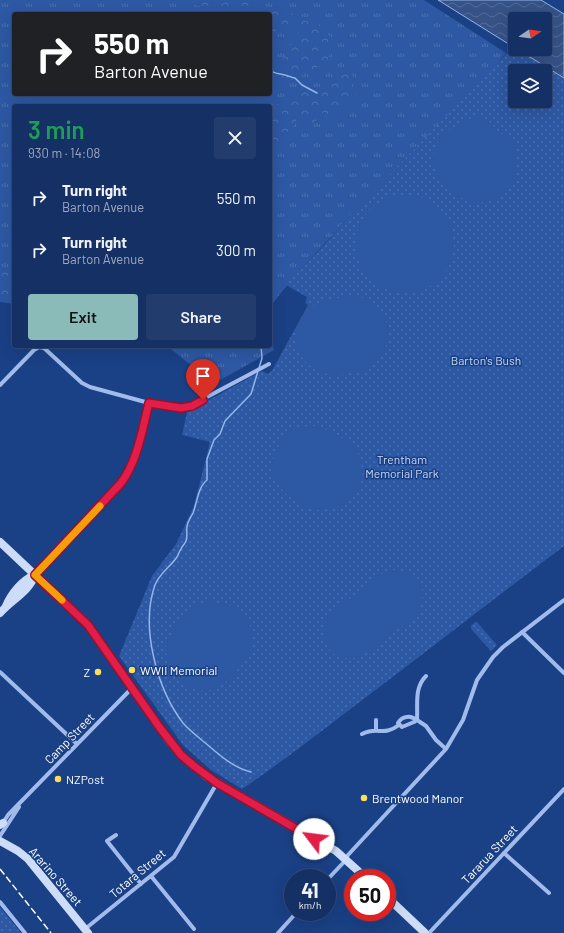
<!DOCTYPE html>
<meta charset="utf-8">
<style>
:root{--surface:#143064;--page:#213c6d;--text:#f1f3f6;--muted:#9da9bf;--line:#334b78;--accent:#8bbbb9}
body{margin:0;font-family:Barlow,sans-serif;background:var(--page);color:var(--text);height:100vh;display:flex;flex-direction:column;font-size:15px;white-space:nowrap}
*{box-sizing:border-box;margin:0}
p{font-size:13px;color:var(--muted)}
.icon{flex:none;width:22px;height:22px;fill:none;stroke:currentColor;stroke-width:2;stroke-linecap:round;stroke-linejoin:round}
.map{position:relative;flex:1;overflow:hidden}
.details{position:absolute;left:12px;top:104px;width:260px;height:244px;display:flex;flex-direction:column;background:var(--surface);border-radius:4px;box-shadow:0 4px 16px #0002,0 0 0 1px var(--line)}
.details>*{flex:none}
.hud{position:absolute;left:12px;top:12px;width:260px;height:84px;border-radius:4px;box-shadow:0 4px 16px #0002,0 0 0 1px var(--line);background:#202124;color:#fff;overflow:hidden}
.needle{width:26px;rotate:77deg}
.controls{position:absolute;left:508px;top:12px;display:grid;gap:8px}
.controls a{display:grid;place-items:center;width:44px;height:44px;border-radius:4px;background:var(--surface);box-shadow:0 4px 16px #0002,0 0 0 1px var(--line);font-size:20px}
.speed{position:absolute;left:284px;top:869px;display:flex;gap:8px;font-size:20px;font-weight:700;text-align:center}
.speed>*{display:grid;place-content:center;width:52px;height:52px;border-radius:50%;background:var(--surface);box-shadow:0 4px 16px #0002,0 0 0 1px var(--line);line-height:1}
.speed small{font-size:10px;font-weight:400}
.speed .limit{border:6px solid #d22;background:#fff;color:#111}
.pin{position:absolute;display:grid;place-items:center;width:34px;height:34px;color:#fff;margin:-41px -17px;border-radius:50% 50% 50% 0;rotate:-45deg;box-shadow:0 0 4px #0007}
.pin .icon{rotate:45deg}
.me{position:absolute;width:44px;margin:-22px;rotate:300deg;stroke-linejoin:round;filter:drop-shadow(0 0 3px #0008)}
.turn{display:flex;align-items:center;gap:14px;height:84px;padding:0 16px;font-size:18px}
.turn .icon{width:52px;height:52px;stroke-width:2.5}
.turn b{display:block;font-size:28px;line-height:34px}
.round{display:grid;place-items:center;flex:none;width:42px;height:42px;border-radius:4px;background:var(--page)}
.headline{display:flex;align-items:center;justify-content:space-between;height:68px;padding:0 16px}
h1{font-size:24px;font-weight:600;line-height:30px;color:#1e9e55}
.action{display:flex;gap:8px;margin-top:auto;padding:8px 16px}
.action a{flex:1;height:46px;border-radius:4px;background:var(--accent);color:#111;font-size:16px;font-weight:600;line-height:46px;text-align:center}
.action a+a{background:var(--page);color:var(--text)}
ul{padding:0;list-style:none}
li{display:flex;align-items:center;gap:12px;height:52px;padding:0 16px}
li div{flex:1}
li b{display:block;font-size:15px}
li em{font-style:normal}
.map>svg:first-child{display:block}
</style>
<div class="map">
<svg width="564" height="933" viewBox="0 0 564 933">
<defs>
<pattern id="grass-tufts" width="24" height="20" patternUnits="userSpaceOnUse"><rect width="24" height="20" fill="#2d58a3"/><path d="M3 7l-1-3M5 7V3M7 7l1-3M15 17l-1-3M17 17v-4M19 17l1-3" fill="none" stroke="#4c71b1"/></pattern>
<pattern id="forest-crowns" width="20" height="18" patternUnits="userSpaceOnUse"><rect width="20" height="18" fill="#2d58a3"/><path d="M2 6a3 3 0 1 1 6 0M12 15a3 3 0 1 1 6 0" fill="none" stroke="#4c71b1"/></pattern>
<pattern id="park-dots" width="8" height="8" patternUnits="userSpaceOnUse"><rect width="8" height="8" fill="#2d58a3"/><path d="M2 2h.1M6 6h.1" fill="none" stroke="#4c71b1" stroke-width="1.8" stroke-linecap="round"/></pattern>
<pattern id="water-waves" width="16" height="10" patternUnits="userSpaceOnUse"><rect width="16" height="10" fill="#365286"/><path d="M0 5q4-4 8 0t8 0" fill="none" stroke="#546c98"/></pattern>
</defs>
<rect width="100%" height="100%" fill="#1a4085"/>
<path fill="url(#grass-tufts)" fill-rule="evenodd" d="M0 0H424L506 53 484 79 343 223C319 251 292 277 270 307V106H14V269L0 270ZM14 14H270V94H14Z
M270 338 274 350 204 389 202 374 167 346H270Z"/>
<path fill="url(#forest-crowns)" d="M174 0H242L260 7 266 6 272 10 300 15 305 21 314 22H318L320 27 335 41 326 63 281 85 273 81 283 58 300 29H277L270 42V14H232Z
M343 70 352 71 354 88 357 99 345 106 342 112 331 120 321 112 317 113 316 121 311 124 303 118 297 119 289 135 278 143 270 150V109L304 88 313 91Z
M14 268V304L0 302V270Z"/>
<path fill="url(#park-dots)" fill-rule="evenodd" d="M513 47 515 49H517L564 78V546C495 598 426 652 357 704 319 733 282 762 242 789L211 770 183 745 119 656 152 576 176 544 194 506 210 442 182 435 187 412 262 371 268 374 273 369 308 305 305 303 307 297 286 285 324 245 343 223ZM515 71H545V101H515Z
M475 622H477L497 645 491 651 471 629V626Z
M0 907 21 933H0Z"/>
<path fill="#2d58a3" d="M474 117C488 117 490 123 499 132 505 136 511 139 515 146 518 151 517 158 517 164 517 186 500 202 478 202 475 202 472 203 469 202 460 198 452 191 445 184 439 178 437 174 434 166 428 141 454 124 474 117Z
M356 244a49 49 0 1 1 98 0a49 49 0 1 1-98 0Z
M350 296C356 297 366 297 371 301 374 303 381 310 383 314 393 331 387 357 370 367 363 372 354 372 347 374 334 375 326 376 315 369 291 356 290 322 312 307 323 299 338 298 350 296Z
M315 426C329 431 344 437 355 448 357 450 358 453 359 456 366 473 362 494 344 503 337 507 330 510 321 510 304 511 282 494 275 479 266 461 282 433 300 427 305 426 311 426 315 426Z
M391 570C397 570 404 570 410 573 427 582 425 605 414 617L365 654C353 660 344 659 332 653 321 637 320 628 332 612L382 574Z
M209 601 226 604 240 611 249 622 253 640 249 656 232 677 218 688 206 691 192 688 177 677 167 663 166 645 176 625 193 607Z"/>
<path fill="url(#water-waves)" stroke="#93b5ee" d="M438 0H541L564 14V78L517 49H545V19H515V48Z"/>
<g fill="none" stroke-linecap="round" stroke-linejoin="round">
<path stroke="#93b5ee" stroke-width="1.5" d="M270 70C276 75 281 73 288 76 290 76 292 78 295 78L302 85 317 93
M259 368 262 358 261 346
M251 772C235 768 223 758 210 747 202 740 191 732 183 723 157 689 140 627 155 585 159 574 171 566 177 557 179 554 179 551 181 549 182 546 185 544 186 541 188 536 186 531 187 527 187 522 191 517 193 513 197 503 198 487 207 480V459L214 440 220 434 225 421 251 394 258 371"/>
<path stroke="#a1bcec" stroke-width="4" d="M0 385 34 350 39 347 44 348 82 383 90 387 149 403
M35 575 121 483C138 460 142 430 149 403L181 408 188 407 269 364
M522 632 564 673
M0 672 77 744
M416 720C411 715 402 716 398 723L402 727 414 722 417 720 426 726 436 740 446 749
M417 720C418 704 414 688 426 676
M376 730V720
M362 734C378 726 383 737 399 725
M3 823 8 815 132 688
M116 835 107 841 141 884
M0 836 19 807
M504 853 549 893
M151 876 194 929
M327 880 343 863 348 855 446 749 463 720 477 680 493 657 503 647 564 600
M0 902 25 933
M85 929 174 857 217 783
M278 933 297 912
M429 933 564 789"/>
<path stroke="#cddcf8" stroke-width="8" d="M0 542 88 625 169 741 181 755 206 776 336 851 366 878
M6 606C11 594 22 580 35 575
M0 613C11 600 29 592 35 575
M0 825 3 823
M0 841 18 851 28 859 88 933
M387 897 425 933"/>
<path stroke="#fff" stroke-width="1.5" stroke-dasharray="7 3" stroke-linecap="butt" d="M0 869 51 933"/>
</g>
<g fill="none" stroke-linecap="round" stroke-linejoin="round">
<defs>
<path id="route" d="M203 400 192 406 181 408 149 403C142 430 138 460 121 483L35 575 88 625 160 728 181 755 194 766 217 783 314 839"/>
</defs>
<use href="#route" stroke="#92132f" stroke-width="10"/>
<use href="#route" stroke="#e11d48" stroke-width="7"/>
<path stroke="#f59e0b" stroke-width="7" d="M62 600 35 575 100 506"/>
</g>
<g fill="#fedd5c" stroke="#1a4085" stroke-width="1.5">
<circle cx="132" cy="670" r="4"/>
<circle cx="98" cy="672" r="4"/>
<circle cx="58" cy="779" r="4"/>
<circle cx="364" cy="798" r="4"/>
</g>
<g text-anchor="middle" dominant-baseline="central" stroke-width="3" stroke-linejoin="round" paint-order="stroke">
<g font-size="12" fill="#c6d8f9" stroke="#1a4085">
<text x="486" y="360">Barton's Bush</text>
<text x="402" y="459">Trentham<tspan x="402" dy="14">Memorial Park</tspan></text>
</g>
<g font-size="12" fill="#fff" stroke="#1a4085" text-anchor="start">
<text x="140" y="670">WWII Memorial</text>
<text x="90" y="672" text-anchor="end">Z</text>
<text x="66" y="779">NZPost</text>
<text x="372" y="798">Brentwood Manor</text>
</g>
<g font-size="12" fill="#fff" stroke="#1a4085">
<text transform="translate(69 738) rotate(-46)">Camp Street</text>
<text transform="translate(489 854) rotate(-47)">Tararua Street</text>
<text transform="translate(137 873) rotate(-40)">Totara Street</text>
<text transform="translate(56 876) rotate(49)">Ararino Street</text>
</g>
</g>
</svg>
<div class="controls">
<a><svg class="needle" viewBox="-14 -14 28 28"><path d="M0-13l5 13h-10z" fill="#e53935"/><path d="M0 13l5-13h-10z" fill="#9da9bf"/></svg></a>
<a><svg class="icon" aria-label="layers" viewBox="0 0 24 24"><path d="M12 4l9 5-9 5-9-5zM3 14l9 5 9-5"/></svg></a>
</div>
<div class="speed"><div>41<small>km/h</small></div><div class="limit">50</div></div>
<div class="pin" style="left:203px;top:400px;background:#d93025"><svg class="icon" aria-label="arrive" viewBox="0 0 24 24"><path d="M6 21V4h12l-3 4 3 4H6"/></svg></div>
<svg class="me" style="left:314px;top:839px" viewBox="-20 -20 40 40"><circle r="19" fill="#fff"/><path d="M0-13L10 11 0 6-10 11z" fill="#e11d48"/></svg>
<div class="hud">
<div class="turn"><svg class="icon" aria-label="right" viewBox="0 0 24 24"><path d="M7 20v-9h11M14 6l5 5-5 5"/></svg><div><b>550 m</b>Barton Avenue</div></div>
</div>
<section class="details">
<div class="headline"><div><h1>3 min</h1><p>930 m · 14:08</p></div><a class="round"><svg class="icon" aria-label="close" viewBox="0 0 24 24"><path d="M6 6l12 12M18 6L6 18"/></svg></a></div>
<ul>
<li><svg class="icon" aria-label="right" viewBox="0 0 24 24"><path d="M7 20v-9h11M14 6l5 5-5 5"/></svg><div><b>Turn right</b><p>Barton Avenue</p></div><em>550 m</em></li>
<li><svg class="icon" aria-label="right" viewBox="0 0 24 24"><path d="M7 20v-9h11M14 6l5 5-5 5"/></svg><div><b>Turn right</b><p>Barton Avenue</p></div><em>300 m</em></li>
</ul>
<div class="action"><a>Exit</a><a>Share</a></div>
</section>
</div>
